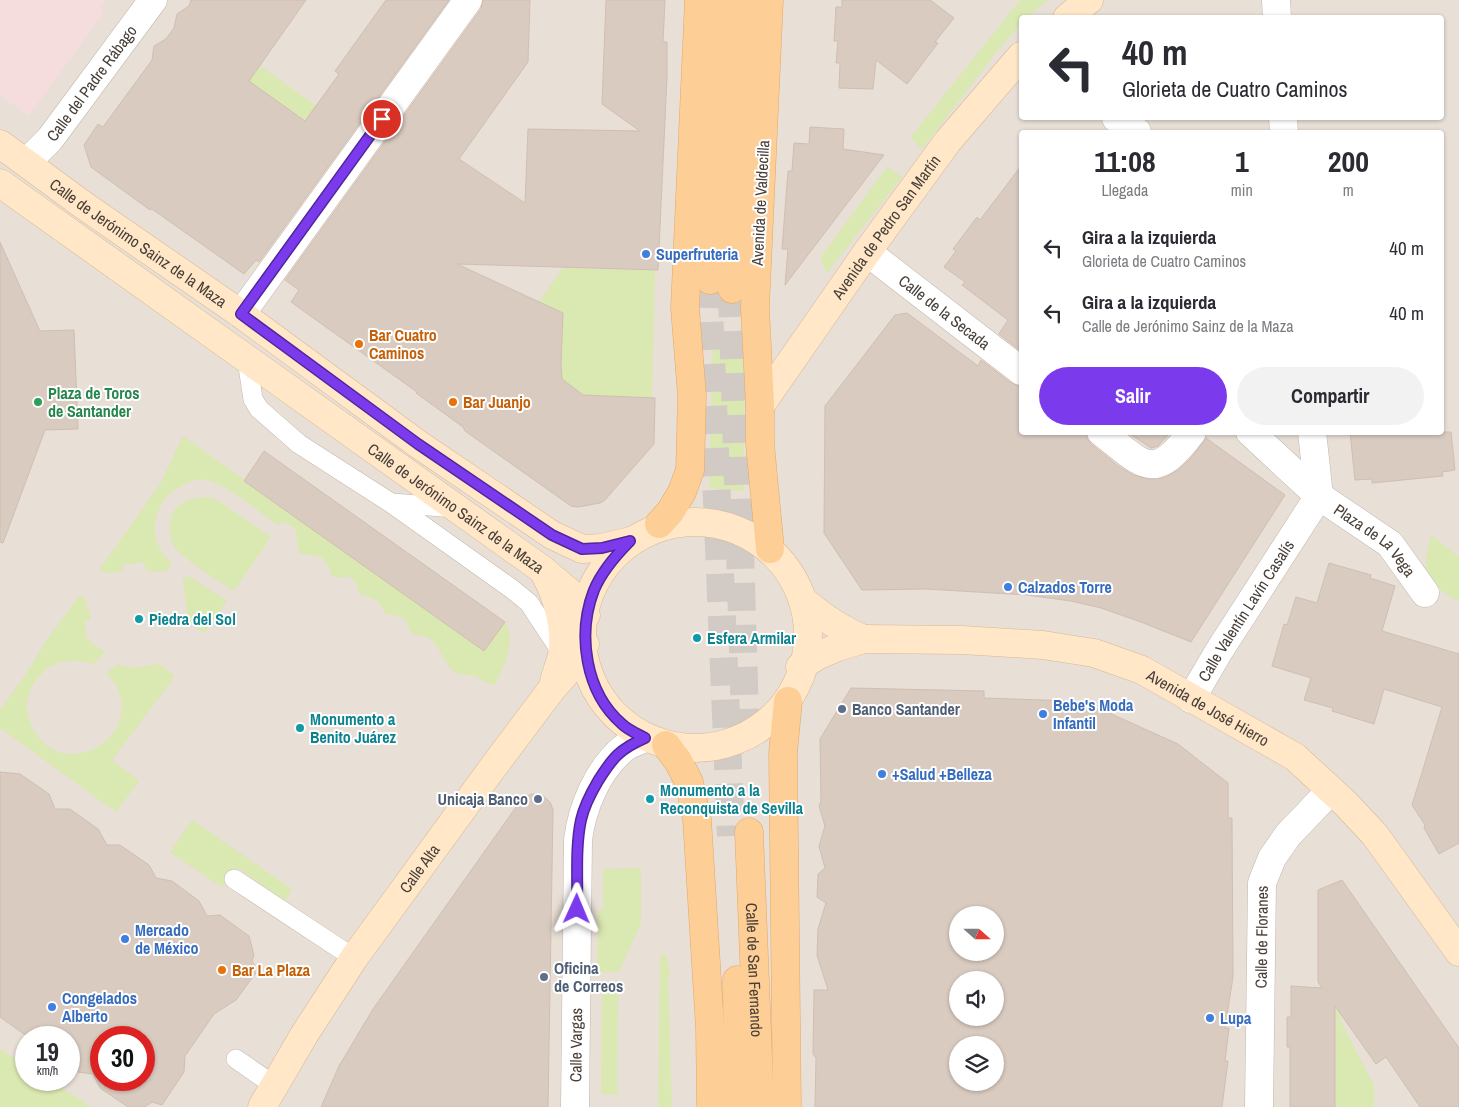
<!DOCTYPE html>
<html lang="es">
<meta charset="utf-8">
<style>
:root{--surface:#fff;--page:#f2f2f3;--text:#2b2b33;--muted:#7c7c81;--accent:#7c3aed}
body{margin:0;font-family:"Archivo Narrow",sans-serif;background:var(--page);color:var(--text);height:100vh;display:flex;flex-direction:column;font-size:19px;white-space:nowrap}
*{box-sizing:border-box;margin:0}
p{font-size:16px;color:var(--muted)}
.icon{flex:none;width:28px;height:28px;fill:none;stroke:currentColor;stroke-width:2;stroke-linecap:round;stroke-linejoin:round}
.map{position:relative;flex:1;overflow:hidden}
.panel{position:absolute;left:1019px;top:130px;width:425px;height:305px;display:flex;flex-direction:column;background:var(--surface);border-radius:5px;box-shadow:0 1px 4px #0004}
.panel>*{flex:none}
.top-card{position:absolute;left:1019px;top:15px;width:425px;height:105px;border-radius:5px;box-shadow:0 1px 4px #0004;background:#fff;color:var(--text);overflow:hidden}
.needle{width:32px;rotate:111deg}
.controls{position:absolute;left:949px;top:906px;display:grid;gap:10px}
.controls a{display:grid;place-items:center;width:55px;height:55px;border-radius:50%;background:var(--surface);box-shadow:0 1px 4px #0004;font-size:25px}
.speed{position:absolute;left:15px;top:1026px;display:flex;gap:10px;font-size:25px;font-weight:700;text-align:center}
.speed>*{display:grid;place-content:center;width:65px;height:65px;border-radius:50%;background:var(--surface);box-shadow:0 1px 4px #0004;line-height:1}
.speed small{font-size:12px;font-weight:400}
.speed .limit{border:8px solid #d22;background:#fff;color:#111}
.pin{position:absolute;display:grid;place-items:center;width:42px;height:42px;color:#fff;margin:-21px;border:2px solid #fff;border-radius:50%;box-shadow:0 1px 5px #0007}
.me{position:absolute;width:55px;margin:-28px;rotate:1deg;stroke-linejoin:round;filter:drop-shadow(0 0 4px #0008)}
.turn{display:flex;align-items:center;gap:18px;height:105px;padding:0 20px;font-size:22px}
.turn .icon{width:65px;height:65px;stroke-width:2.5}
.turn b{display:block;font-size:35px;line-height:42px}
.eta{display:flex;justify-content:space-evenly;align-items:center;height:85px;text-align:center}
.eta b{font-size:30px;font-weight:800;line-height:35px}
.primary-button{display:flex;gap:10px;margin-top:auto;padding:10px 20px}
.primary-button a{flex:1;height:58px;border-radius:30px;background:var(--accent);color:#fff;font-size:20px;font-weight:800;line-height:58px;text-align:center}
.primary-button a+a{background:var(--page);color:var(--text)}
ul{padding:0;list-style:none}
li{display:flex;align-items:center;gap:15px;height:65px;padding:0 20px}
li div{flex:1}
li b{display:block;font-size:19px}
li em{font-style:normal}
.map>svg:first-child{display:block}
</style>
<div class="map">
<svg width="1459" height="1107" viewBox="0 0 1459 1107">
<rect width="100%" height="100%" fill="#f4eee8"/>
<path fill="#e8dfd6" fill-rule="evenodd" d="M0 0H1459V1107H0ZM1021 18H1441V118H1021ZM1021 132H1441V432H1021ZM958 915H995V952H958ZM958 980H995V1018H958ZM26 1038H69V1080H26ZM101 1038H144V1080H101ZM958 1045H995V1082H958Z"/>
<path fill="#f5dcdd" d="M0 0H106L100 8 104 13 29 116 0 96Z"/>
<path fill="#dae8b1" d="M1020 0H1048L1028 17 1021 18V24L999 49 922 149 910 138Z
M259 65 350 130 340 146 248 81Z
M887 167 902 177 827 273 820 258Z
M563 268 655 270 652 397 583 395 561 378 563 313 539 302Z
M713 341 744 344V491L709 488Z
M183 436 484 650 505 622C517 644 504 665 494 686L472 675H463L452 671 434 642 428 637 412 634 404 618 385 613 377 600 359 593 356 583 350 576 340 578 332 576 328 565 321 557 299 553 295 528 282 521 279 526C260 513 229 485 207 480 197 478 186 483 178 488 158 499 150 524 158 545 161 552 167 558 172 564L165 572 146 571 144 562 122 565 123 572 106 573 100 569 160 484Z
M206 497 217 500 271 537 234 591C218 580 181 559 173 544 169 536 169 525 171 517 176 502 192 498 206 497Z
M1431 535 1459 557V602L1427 581 1426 559Z
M189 576 227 601 204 633 189 623 183 582 184 578Z
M80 595 86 600 91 620 84 622 88 640 105 652 94 664C75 659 56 659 41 674 31 685 24 701 28 716 48 789 146 744 116 686 114 682 110 677 107 673L118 664 133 668 157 664 161 665 175 676 112 760 139 781 116 812 0 728V710L28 671 46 641Z
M192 820 292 889 285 901 237 867 222 887 170 852Z
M641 868V923L619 972 597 973 598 911 603 910V869Z
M660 954H666L670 974 668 979 672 1107H658Z
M1336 988H1342L1341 1022 1374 1085V1107H1335Z
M602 990H618L617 1095 601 1094Z
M0 1049 26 1066V1080H49L92 1107H0Z"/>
<path fill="#d9cbc0" stroke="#d1beb1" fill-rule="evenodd" d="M191 0H306L249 81 305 121 339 74 335 71 386 0H449L259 262 256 260 244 274 152 209 150 210 91 167 84 145 98 124 103 127 152 60 154 46 166 39 174 28 177 14 189 6Z
M483 0H530L528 62 459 159 525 203 528 129 640 131 602 104 606 0H665L663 42H667V77L658 270 457 264 563 313 561 363 562 379 583 395 655 398 654 444 604 501 600 503 578 507 571 506 465 431 463 427 416 393 417 392 291 302 299 290 285 280 481 9Z
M842 0H930L954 18 935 42 938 43 907 84 876 60 873 89 839 88 840 63H836L838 41H834L836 7H842Z
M810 127 844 129 843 149 884 155 785 285 788 249H782L788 171H792L794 143 809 144Z
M1021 166V351L999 334 1008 320 962 285 965 282 944 267 956 251 953 249 977 217 980 220Z
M0 242 40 331 74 330 78 429 45 430 3 543 0 542Z
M907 313 978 366 981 360 1011 383 1021 386V432H1086L1087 438 1091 444 1118 466 1133 475 1149 479 1164 478 1178 470 1191 458 1206 438 1285 495 1191 642 1141 622 1101 608 1071 601 1027 595 926 589 862 590 824 533 825 406 895 315Z
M1127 432H1171L1158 446 1151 448Z
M1350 432H1451L1455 470 1442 472 1443 476 1372 483V479L1355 480Z
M264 451 505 622 484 651 244 481Z
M1329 563 1371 575 1370 578 1395 586 1382 631 1459 654V843L1439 854 1424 828 1425 825 1412 805 1442 707 1384 689 1374 724 1332 711 1333 708 1304 700 1311 678 1272 666 1284 624 1287 625 1296 597 1317 603Z
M851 688 984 691V698L1073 701 1107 712 1178 744 1228 783V818H1232L1233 977 1225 1028H1229L1225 1061H1228L1222 1107H815L816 1058 813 1054 814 990H828L817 955 818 929 826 903 817 897 818 874 825 868 819 846 825 826 819 806 821 801 820 739ZM958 915H995V952H958ZM958 980H995V1018H958ZM958 1045H995V1082H958Z
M0 772 20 774 49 794 55 809H70L98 829 107 845H120L149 865 156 878 172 881 199 901 207 916 220 915 249 936 254 955 252 961 258 970 236 1000 214 1014 185 1056 184 1072 162 1105 152 1102 145 1107H128L100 1088 93 1074 78 1072 69 1066V1038L28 1037 0 1017ZM101 1038H144V1080H101Z
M531 794 542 795 550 802 553 810 548 1107H321L339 1066 373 1009 521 800Z
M1342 880 1459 1048V1107H1420L1386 1057 1376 1064 1335 1006V1107H1290V1047H1287V1017H1291V986L1322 988 1318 982V890Z"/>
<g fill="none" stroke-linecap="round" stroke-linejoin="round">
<path stroke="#d2cbc5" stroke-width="28" stroke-dasharray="28 14" stroke-linecap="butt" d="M710 280 709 309 731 836
M732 289 746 748"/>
<defs>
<path id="lane" d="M247 360 253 399 259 409 299 444 391 503 512 589 529 603 562 653
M392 503 455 508
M234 879 354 958
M236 1059 275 1086"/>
<g id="street">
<path d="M1276 0 1277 18"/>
<path d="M1116 118 1137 132"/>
<path d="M1283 118 1284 132"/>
<path id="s1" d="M27 162 50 139 153 0"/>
<path id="s2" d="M867 252 1021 371"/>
<path d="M241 314 468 0"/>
<path d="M1101 432C1144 465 1153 484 1192 432"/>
<path id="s3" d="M1250 432 1319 496 1390 544 1425 593"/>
<path id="s4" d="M1191 699 1219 651 1319 496 1312 432"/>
<path id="s5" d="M575 1107 578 840C582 807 598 769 624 748 630 743 639 741 645 738"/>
<path id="s6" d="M1259 1107 1262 883 1272 858 1288 835 1331 790"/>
</g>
<g id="secondary">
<path d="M1067 18 1089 0"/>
<path id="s7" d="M0 144 86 207 241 314 418 444 552 535 582 549 601 548 631 541"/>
<path id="s8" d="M0 183 543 570 576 598 586 615"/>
<path id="s9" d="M760 406 867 252 948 141 1021 56"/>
<circle cx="695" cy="635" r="113"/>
<path d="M545 574C557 596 567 629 562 655 560 664 556 673 554 682"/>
<path d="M805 602C824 618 841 630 864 639"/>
<path id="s10" d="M800 667 817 656 838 647 864 639 962 640 1043 645 1094 653 1142 670 1295 757 1346 804 1375 835 1459 952"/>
<path id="s11" d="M262 1107 304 1035 354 958 491 770 551 690 572 666 585 644"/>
</g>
<g id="primary">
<path d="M769 0 755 308 760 406V444L770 549"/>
<path d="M710 280 721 0"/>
<path d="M732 289 748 0"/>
<path d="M659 524 670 512 682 492 690 470 692 396 685 308 699 0"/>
<path d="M666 745 678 761 689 782 697 819 710 1028 711 1107"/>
<path id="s12" d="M749 832 760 1107"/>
<path d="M737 980 738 1107"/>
<path d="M787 1107 783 753 788 701"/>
</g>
</defs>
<use href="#lane" stroke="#c3b7ae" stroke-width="20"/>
<use href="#street" stroke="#c3b7ae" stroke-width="29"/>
<use href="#secondary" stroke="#d4b998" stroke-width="29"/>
<use href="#primary" stroke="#e4a766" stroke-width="29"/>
<use href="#lane" stroke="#fff" stroke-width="19"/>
<use href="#street" stroke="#fff" stroke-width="28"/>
<use href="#secondary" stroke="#ffe7c8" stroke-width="28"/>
<use href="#primary" stroke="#fece97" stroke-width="28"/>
</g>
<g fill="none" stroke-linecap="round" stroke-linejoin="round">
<defs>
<path id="route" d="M382 119 241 314 418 444 552 535 582 549 602 548 630 541C616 555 602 571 594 590 577 634 585 692 622 724 628 730 638 734 645 738 620 749 613 757 598 781 591 793 584 806 581 820 575 848 578 880 577 909"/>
</defs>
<use href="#route" stroke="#51269a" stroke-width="12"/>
<use href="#route" stroke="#7c3aed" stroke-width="9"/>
</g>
<g fill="#3f7fe0" stroke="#fff" stroke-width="2">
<circle cx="646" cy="254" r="5"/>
<circle cx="1008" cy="587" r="5"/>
<circle cx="1043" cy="714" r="5"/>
<circle cx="882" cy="774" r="5"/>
<circle cx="125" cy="939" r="5"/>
<circle cx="52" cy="1007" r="5"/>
<circle cx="1210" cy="1018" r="5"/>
</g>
<g fill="#e8710a" stroke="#fff" stroke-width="2">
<circle cx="359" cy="344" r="5"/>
<circle cx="453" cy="402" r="5"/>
<circle cx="222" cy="970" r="5"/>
</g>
<circle fill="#2e9e5b" stroke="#fff" stroke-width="2" cx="38" cy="402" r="5"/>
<g fill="#0f9aa8" stroke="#fff" stroke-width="2">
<circle cx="139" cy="619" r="5"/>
<circle cx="697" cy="638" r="5"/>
<circle cx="300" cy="728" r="5"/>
<circle cx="650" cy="799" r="5"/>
</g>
<g fill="#5c6f8a" stroke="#fff" stroke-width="2">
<circle cx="842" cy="709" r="5"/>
<circle cx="538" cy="799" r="5"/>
<circle cx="544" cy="977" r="5"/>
</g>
<g text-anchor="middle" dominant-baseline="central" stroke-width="4" stroke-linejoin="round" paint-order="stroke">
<g font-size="16" fill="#483e37" stroke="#fff">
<text stroke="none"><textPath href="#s1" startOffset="102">Calle del Padre Rábago</textPath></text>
<text transform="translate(760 203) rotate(-87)">Avenida de Valdecilla</text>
<text stroke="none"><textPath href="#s9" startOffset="219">Avenida de Pedro San Martín</textPath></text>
<text stroke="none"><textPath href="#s7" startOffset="170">Calle de Jerónimo Sainz de la Maza</textPath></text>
<text stroke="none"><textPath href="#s2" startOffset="98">Calle de la Secada</textPath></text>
<text stroke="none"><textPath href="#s8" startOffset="560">Calle de Jerónimo Sainz de la Maza</textPath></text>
<text stroke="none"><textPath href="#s3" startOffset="166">Plaza de La Vega</textPath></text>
<text stroke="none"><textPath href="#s4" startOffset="104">Calle Valentín Lavín Casalís</textPath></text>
<text stroke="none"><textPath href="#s10" startOffset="428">Avenida de José Hierro</textPath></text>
<text stroke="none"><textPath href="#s11" startOffset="286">Calle Alta</textPath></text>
<text stroke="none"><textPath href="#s6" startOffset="170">Calle de Floranes</textPath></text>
<text stroke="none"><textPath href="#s12" startOffset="138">Calle de San Fernando</textPath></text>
<text stroke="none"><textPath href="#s5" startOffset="62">Calle Vargas</textPath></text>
</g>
<g font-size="16" font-weight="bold" fill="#366cbe" stroke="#fff" text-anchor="start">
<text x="656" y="254">Superfruteria</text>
<text x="1018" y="587">Calzados Torre</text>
<text x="1053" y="705">Bebe's Moda<tspan x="1053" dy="18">Infantil</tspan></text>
<text x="892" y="774">+Salud +Belleza</text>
<text x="135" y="930">Mercado<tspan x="135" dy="18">de México</tspan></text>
<text x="62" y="998">Congelados<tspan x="62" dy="18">Alberto</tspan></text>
<text x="1220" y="1018">Lupa</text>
</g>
<g font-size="16" font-weight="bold" fill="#c56008" stroke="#fff" text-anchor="start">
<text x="369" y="335">Bar Cuatro<tspan x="369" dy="18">Caminos</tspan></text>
<text x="463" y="402">Bar Juanjo</text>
<text x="232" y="970">Bar La Plaza</text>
</g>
<g font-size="16" font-weight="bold" fill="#27864d" stroke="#fff" text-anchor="start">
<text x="48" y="393">Plaza de Toros<tspan x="48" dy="18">de Santander</tspan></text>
</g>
<g font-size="16" font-weight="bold" fill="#0d838f" stroke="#fff" text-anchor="start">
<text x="149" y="619">Piedra del Sol</text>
<text x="707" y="638">Esfera Armilar</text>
<text x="310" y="719">Monumento a<tspan x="310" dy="18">Benito Juárez</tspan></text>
<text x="660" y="790">Monumento a la<tspan x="660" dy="18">Reconquista de Sevilla</tspan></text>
</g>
<g font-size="16" font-weight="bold" fill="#4e5e75" stroke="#fff" text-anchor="start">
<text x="852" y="709">Banco Santander</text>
<text x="528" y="799" text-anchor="end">Unicaja Banco</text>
<text x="554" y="968">Oficina<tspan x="554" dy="18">de Correos</tspan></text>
</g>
</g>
</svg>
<div class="controls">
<a><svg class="needle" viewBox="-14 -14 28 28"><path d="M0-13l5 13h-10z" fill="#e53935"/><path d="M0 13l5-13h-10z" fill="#7c7c81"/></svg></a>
<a><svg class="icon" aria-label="sound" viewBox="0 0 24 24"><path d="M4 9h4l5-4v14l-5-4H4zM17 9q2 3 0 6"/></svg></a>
<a><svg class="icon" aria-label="layers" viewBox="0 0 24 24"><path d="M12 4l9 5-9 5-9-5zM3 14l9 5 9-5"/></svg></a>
</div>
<div class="speed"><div>19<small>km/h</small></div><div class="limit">30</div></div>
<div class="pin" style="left:382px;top:119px;background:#d93025"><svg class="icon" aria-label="arrive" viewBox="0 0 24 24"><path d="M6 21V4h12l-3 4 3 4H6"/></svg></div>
<svg class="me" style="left:577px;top:909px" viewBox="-20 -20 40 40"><path d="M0-17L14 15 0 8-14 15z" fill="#7c3aed" stroke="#fff" stroke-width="4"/></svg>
<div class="top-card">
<div class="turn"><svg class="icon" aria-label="left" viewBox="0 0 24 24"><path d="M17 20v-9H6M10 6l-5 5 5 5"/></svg><div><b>40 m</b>Glorieta de Cuatro Caminos</div></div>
</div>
<section class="panel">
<div class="eta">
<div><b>11:08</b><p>Llegada</p></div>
<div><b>1</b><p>min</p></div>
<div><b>200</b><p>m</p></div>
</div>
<ul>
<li><svg class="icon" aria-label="left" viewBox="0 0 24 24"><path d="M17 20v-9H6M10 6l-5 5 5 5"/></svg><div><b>Gira a la izquierda</b><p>Glorieta de Cuatro Caminos</p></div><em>40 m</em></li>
<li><svg class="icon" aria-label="left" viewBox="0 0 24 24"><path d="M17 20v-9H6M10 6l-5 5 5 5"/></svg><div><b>Gira a la izquierda</b><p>Calle de Jerónimo Sainz de la Maza</p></div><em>40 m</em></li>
</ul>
<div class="primary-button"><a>Salir</a><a>Compartir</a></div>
</section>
</div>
